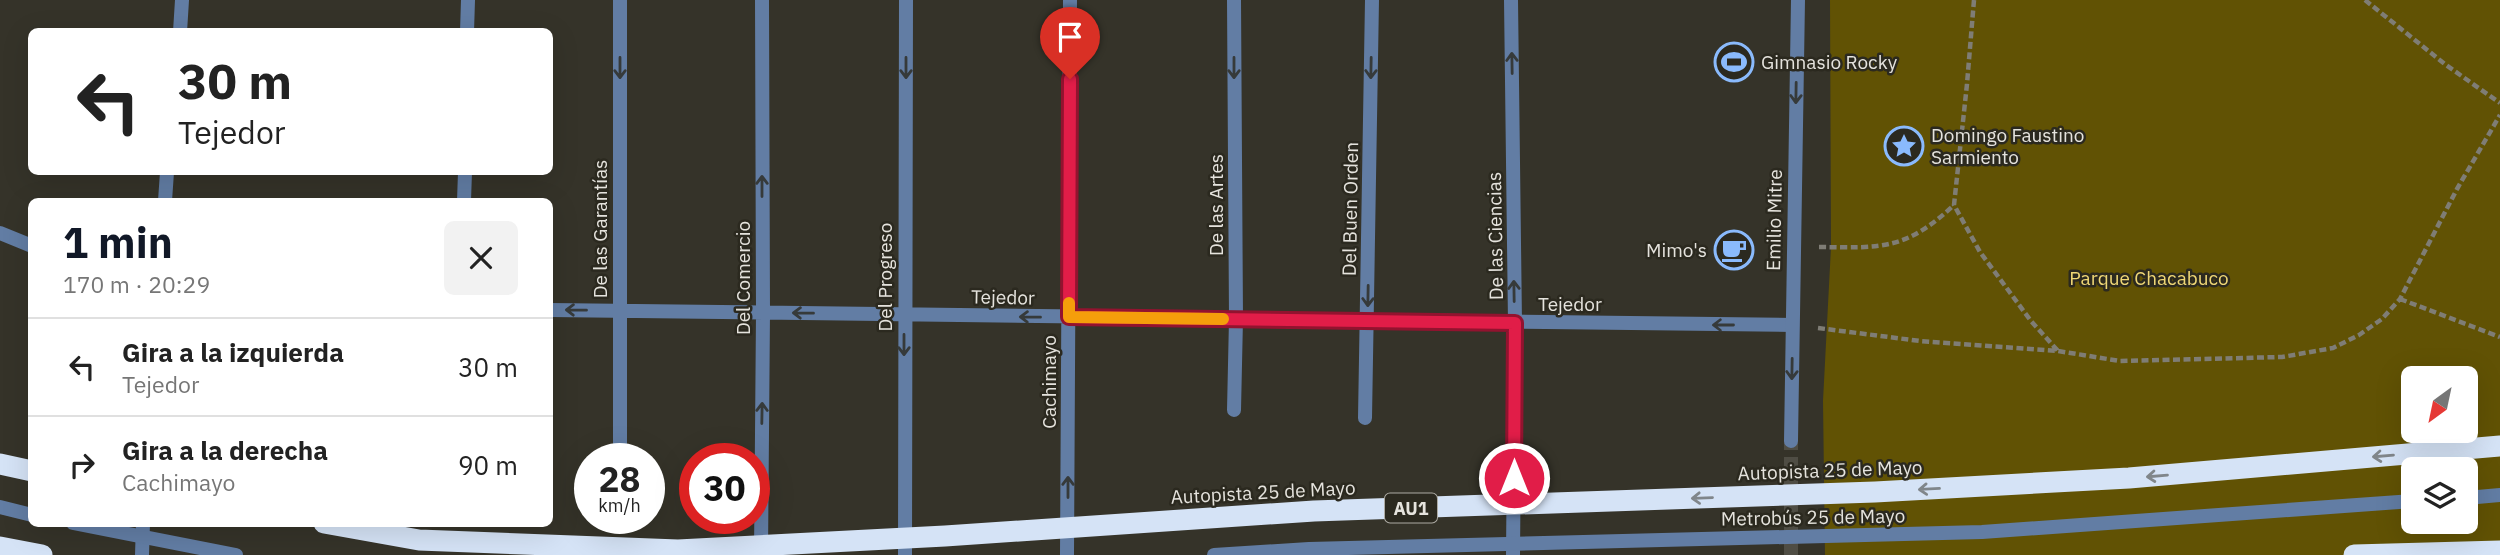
<!DOCTYPE html>
<html lang="es">
<meta charset="utf-8">
<style>
:root{--surface:#fff;--page:#f2f2f2;--text:#222;--muted:#767676;--line:#e0e0e0;--accent:#111827}
body{margin:0;font-family:"IBM Plex Sans",sans-serif;background:var(--page);color:var(--text);height:100vh;display:flex;flex-direction:column;font-size:26px;white-space:nowrap}
*{box-sizing:border-box;margin:0}
p{font-size:23px;color:var(--muted)}
.icon{flex:none;width:38px;height:38px;fill:none;stroke:currentColor;stroke-width:2;stroke-linecap:round;stroke-linejoin:round}
.map{position:relative;flex:1;overflow:hidden}
.side{position:absolute;left:28px;top:198px;width:525px;height:329px;display:flex;flex-direction:column;background:var(--surface);border-radius:10px;box-shadow:0 7px 28px #0002}
.side>*{flex:none}
.hud{position:absolute;left:28px;top:28px;width:525px;height:147px;border-radius:10px;box-shadow:0 7px 28px #0002;background:#fff;color:var(--text);overflow:hidden}
.needle{width:46px;rotate:213deg}
.controls{position:absolute;left:2401px;top:366px;display:grid;gap:14px}
.controls a{display:grid;place-items:center;width:77px;height:77px;border-radius:10px;background:var(--surface);box-shadow:0 7px 28px #0002;font-size:35px}
.speed{position:absolute;left:574px;top:443px;display:flex;gap:14px;font-size:35px;font-weight:700;text-align:center}
.speed>*{display:grid;place-content:center;width:91px;height:91px;border-radius:50%;background:var(--surface);box-shadow:0 7px 28px #0002;line-height:1}
.speed small{font-size:18px;font-weight:400}
.speed .limit{border:10px solid #d22;background:#fff;color:#111}
.pin{position:absolute;display:grid;place-items:center;width:60px;height:60px;color:#fff;margin:-72px -30px;border-radius:50% 50% 50% 0;rotate:-45deg;box-shadow:0 0 7px #0007}
.pin .icon{rotate:45deg}
.me{position:absolute;width:77px;margin:-38px;rotate:0deg;stroke-linejoin:round;filter:drop-shadow(0 0 5px #0008)}
.turn{display:flex;align-items:center;gap:24px;height:147px;padding:0 35px;font-size:32px}
.turn .icon{width:91px;height:91px;stroke-width:2.5}
.turn b{display:block;font-size:49px;line-height:60px}
.round{display:grid;place-items:center;flex:none;width:74px;height:74px;border-radius:10px;background:var(--page)}
.headline{display:flex;align-items:center;justify-content:space-between;height:119px;padding:0 35px}
h1{font-size:42px;font-weight:700;line-height:52px;color:var(--accent)}
ul{padding:0;list-style:none}
li{display:flex;align-items:center;gap:21px;height:98px;padding:0 35px;border-top:2px solid var(--line)}
li div{flex:1}
li b{display:block;font-size:26px}
li em{font-style:normal}
.map>svg:first-child{display:block}
</style>
<div class="map">
<svg width="2500" height="555" viewBox="0 0 2500 555">
<rect width="100%" height="100%" fill="#353329"/>
<path fill="#615204" fill-rule="evenodd" d="M1830 0H2500V555H1825L1823 401 1831 247ZM2413 378H2466V430H2413ZM2413 469H2466V522H2413Z"/>
<g fill="none" stroke-linecap="round" stroke-linejoin="round">
<path stroke="#4f4d44" stroke-width="14" stroke-dasharray="14 7" stroke-linecap="butt" d="M1791 555V441"/>
<path stroke="#7f7d75" stroke-width="4.5" stroke-dasharray="7 3.5" stroke-linecap="butt" d="M1974 0 1967 84 1954 205 1980 252 2031 321 2058 351
M2365 0 2446 65 2500 103
M1819 247C1882 248 1906 250 1954 205
M2400 299 2500 337
M1818 328 1920 341 2058 351 2120 361 2282 357 2333 348 2359 335 2382 319 2400 299 2457 189 2500 115"/>
<path stroke="#627da4" stroke-width="14" d="M2466 498 2500 495
M0 507 32 515"/>
<path stroke="#627da4" stroke-width="14" d="M620 0V458
M1511 0 1515 323 1513 555
M467 32 468 0
M464 201 465 172
M0 233 32 246
M550 310 1792 325
M1234 410 1236 319 1234 0
M1365 418 1372 0
M761 554 763 313 762 0
M905 555 906 0
M1067 555 1070 0"/>
<path stroke="#627da4" stroke-width="14" d="M180 32 182 0
M165 201 167 172
M1791 441 1798 0
M142 555 143 523"/>
<path stroke="#d5e3f6" stroke-width="21" d="M0 464 32 471
M0 547 42 555
M2354 555 2500 551"/>
<path stroke="#627da4" stroke-width="14" d="M73 523 236 555
M1214 555 1309 549 1982 532 2413 501"/>
<path stroke="#d5e3f6" stroke-width="21" d="M324 523 419 540 678 550 945 536 1314 511 1875 492 2129 478 2500 446"/>
</g>
<defs><path id="oneway-shaft" d="M-6 0H5M1.5-3L5.5 0L1.5 3" fill="none" stroke-width="1.6" stroke-linecap="round" stroke-linejoin="round" transform="scale(1.75)"/></defs>
<g stroke="#363a3a">
<use href="#oneway-shaft" transform="translate(1512 63) rotate(-91)"/>
<use href="#oneway-shaft" transform="translate(620 68) rotate(90)"/>
<use href="#oneway-shaft" transform="translate(906 68) rotate(90)"/>
<use href="#oneway-shaft" transform="translate(1234 68) rotate(90)"/>
<use href="#oneway-shaft" transform="translate(1371 68) rotate(91)"/>
<use href="#oneway-shaft" transform="translate(1796 93) rotate(91)"/>
<use href="#oneway-shaft" transform="translate(762 186) rotate(-90)"/>
<use href="#oneway-shaft" transform="translate(1514 291) rotate(-91)"/>
<use href="#oneway-shaft" transform="translate(1368 296) rotate(91)"/>
<use href="#oneway-shaft" transform="translate(576 310) rotate(-179)"/>
<use href="#oneway-shaft" transform="translate(803 313) rotate(-179)"/>
<use href="#oneway-shaft" transform="translate(1030 317) rotate(-179)"/>
<use href="#oneway-shaft" transform="translate(1723 325) rotate(-180)"/>
<use href="#oneway-shaft" transform="translate(904 345) rotate(90)"/>
<use href="#oneway-shaft" transform="translate(1792 369) rotate(91)"/>
<use href="#oneway-shaft" transform="translate(762 413) rotate(-89)"/>
<use href="#oneway-shaft" transform="translate(1068 487) rotate(-90)"/>
</g>
<g stroke="#80868a">
<use href="#oneway-shaft" transform="translate(2383 456) rotate(175)"/>
<use href="#oneway-shaft" transform="translate(2157 476) rotate(175)"/>
<use href="#oneway-shaft" transform="translate(1929 489) rotate(177)"/>
<use href="#oneway-shaft" transform="translate(1702 498) rotate(178)"/>
</g>
<g fill="none" stroke-linecap="round" stroke-linejoin="round">
<defs>
<path id="route" d="M1070 79 1069 317 1515 323 1514 478"/>
</defs>
<use href="#route" stroke="#92132f" stroke-width="18"/>
<use href="#route" stroke="#e11d48" stroke-width="12"/>
<path stroke="#f59e0b" stroke-width="12" d="M1069 303V317L1223 319"/>
</g>
<defs>
<symbol id="stadium-ring" viewBox="-11 -11 22 22"><circle r="9.5" fill="#2b291f" stroke="#8abafc" stroke-width="1.5"/><path d="M0-5a6.5 5 0 1 0 0 10a6.5 5 0 1 0 0-10ZM-3.5-1.8h7v3.6h-7Z" fill="#8abafc"/></symbol>
<symbol id="sight-ring" viewBox="-11 -11 22 22"><circle r="9.5" fill="#2b291f" stroke="#8abafc" stroke-width="1.5"/><path d="M0-6L1.8-2.2L6-1.7L2.9 1.2L3.7 5.4L0 3.3L-3.7 5.4L-2.9 1.2L-6-1.7L-1.8-2.2Z" fill="#8abafc"/></symbol>
<symbol id="cafe-ring" viewBox="-11 -11 22 22"><circle r="9.5" fill="#2b291f" stroke="#8abafc" stroke-width="1.5"/><path d="M-5.5-4.5H6V0H3Q3 3.5 0 3.5H-2.5Q-5.5 3.5-5.5 0ZM3-3.2v2h1.7v-2ZM-6 4.5H4V6H-6Z" fill="#8abafc"/></symbol>
</defs>
<g fill-rule="evenodd">
<use href="#stadium-ring" x="1712" y="40" width="44" height="44"/>
<use href="#sight-ring" x="1882" y="124" width="44" height="44"/>
<use href="#cafe-ring" x="1712" y="228" width="44" height="44"/>
</g>
<g text-anchor="middle" dominant-baseline="central" stroke-width="5" stroke-linejoin="round" paint-order="stroke">
<rect fill="#2b291f" stroke="#adaba4" stroke-width="2" x="1385" y="493.5" width="52" height="29" rx="5"/>
<g font-size="18" font-weight="bold" fill="#e5e3dd">
<text x="1411" y="508">AU1</text>
</g>
<g font-size="19" fill="#e5e3dd" stroke="#2b291f" text-anchor="start">
<text x="1761" y="62">Gimnasio Rocky</text>
<text x="1931" y="135">Domingo Faustino<tspan x="1931" dy="22">Sarmiento</tspan></text>
<text x="1707" y="250" text-anchor="end">Mimo's</text>
</g>
<g font-size="19" fill="#e5e3dd" stroke="#2b291f">
<text transform="translate(1216 205) rotate(-90)">De las Artes</text>
<text transform="translate(1350 209) rotate(-89)">Del Buen Orden</text>
<text transform="translate(1774 220) rotate(-89)">Emilio Mitre</text>
<text transform="translate(600 229) rotate(-90)">De las Garantías</text>
<text transform="translate(1495 236) rotate(-91)">De las Ciencias</text>
<text transform="translate(885 277) rotate(-90)">Del Progreso</text>
<text transform="translate(743 278) rotate(-90)">Del Comercio</text>
<text transform="translate(1003 297) rotate(1)">Tejedor</text>
<text x="1570" y="304">Tejedor</text>
<text transform="translate(1049 382) rotate(-90)">Cachimayo</text>
<text transform="translate(1830 470) rotate(-2)">Autopista 25 de Mayo</text>
<text transform="translate(1263 492) rotate(-3)">Autopista 25 de Mayo</text>
<text transform="translate(1813 517) rotate(-1)">Metrobús 25 de Mayo</text>
</g>
<g font-size="19" fill="#efd775" stroke="#2b291f">
<text x="2149" y="278">Parque Chacabuco</text>
</g>
</g>
</svg>
<div class="controls">
<a><svg class="needle" viewBox="-14 -14 28 28"><path d="M0-13l5 13h-10z" fill="#e53935"/><path d="M0 13l5-13h-10z" fill="#767676"/></svg></a>
<a><svg class="icon" aria-label="layers" viewBox="0 0 24 24"><path d="M12 4l9 5-9 5-9-5zM3 14l9 5 9-5"/></svg></a>
</div>
<div class="speed"><div>28<small>km/h</small></div><div class="limit">30</div></div>
<div class="pin" style="left:1070px;top:79px;background:#d93025"><svg class="icon" aria-label="arrive" viewBox="0 0 24 24"><path d="M6 21V4h12l-3 4 3 4H6"/></svg></div>
<svg class="me" style="left:1514px;top:478px" viewBox="-20 -20 40 40"><circle r="17" fill="#e11d48" stroke="#fff" stroke-width="3"/><path d="M0-11L8 9 0 5-8 9z" fill="#fff"/></svg>
<div class="hud">
<div class="turn"><svg class="icon" aria-label="left" viewBox="0 0 24 24"><path d="M17 20v-9H6M10 6l-5 5 5 5"/></svg><div><b>30 m</b>Tejedor</div></div>
</div>
<section class="side">
<div class="headline"><div><h1>1 min</h1><p>170 m · 20:29</p></div><a class="round"><svg class="icon" aria-label="close" viewBox="0 0 24 24"><path d="M6 6l12 12M18 6L6 18"/></svg></a></div>
<ul>
<li><svg class="icon" aria-label="left" viewBox="0 0 24 24"><path d="M17 20v-9H6M10 6l-5 5 5 5"/></svg><div><b>Gira a la izquierda</b><p>Tejedor</p></div><em>30 m</em></li>
<li><svg class="icon" aria-label="right" viewBox="0 0 24 24"><path d="M7 20v-9h11M14 6l5 5-5 5"/></svg><div><b>Gira a la derecha</b><p>Cachimayo</p></div><em>90 m</em></li>
</ul>
</section>
</div>
